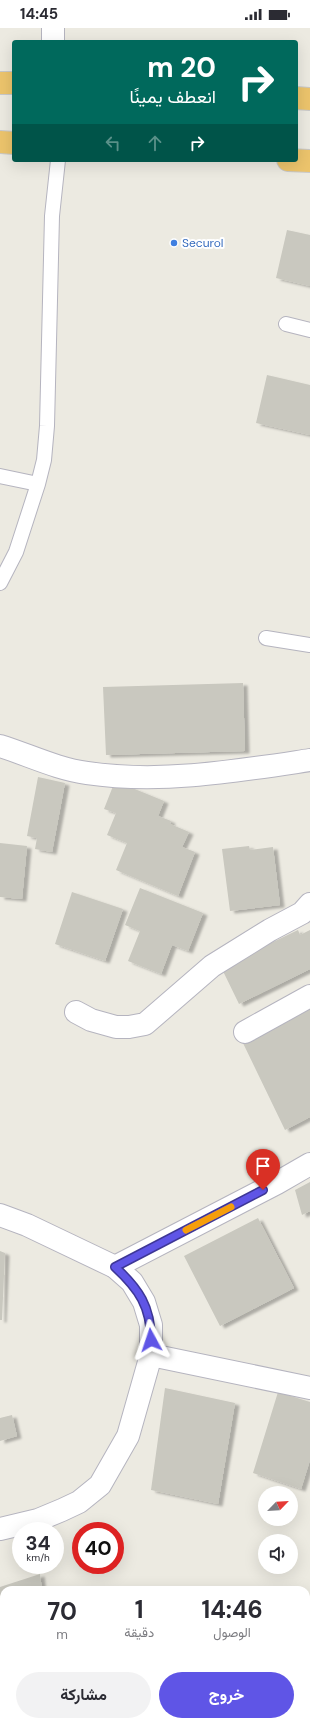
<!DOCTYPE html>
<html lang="ar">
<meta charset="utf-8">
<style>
:root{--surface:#fff;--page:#f2f2f3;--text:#2b2b33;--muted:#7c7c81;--accent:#5f55e6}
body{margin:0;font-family:"DM Sans",Vazirmatn,sans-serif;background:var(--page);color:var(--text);direction:rtl;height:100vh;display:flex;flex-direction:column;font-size:15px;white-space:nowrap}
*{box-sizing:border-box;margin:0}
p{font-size:13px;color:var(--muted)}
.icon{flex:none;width:22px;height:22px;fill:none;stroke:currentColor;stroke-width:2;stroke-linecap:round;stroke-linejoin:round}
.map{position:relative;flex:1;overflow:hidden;direction:ltr}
.panel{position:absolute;left:0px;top:1558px;width:310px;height:140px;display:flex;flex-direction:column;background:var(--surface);border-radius:12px 12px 0 0;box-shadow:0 4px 16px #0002;direction:rtl}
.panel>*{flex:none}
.banner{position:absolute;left:12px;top:12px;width:286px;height:122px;border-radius:4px;box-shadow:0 4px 16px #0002;direction:rtl;background:#00695c;color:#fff;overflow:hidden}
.needle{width:26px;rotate:65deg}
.buttons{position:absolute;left:258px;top:1458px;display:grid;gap:8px}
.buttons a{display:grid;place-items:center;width:40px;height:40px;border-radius:50%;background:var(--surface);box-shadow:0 4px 16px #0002;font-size:20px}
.speed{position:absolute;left:12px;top:1494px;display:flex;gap:8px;font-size:20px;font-weight:700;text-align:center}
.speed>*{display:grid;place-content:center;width:52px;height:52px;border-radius:50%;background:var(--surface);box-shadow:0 4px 16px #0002;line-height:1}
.speed small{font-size:10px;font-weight:400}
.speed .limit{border:6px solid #d22;background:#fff;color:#111}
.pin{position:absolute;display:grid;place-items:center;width:34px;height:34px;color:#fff;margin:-41px -17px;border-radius:50% 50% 50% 0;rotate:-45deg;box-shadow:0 0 4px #0007}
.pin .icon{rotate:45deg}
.me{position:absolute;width:44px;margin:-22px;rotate:355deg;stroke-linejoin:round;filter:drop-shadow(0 0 3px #0008)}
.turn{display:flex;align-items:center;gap:14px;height:84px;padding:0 16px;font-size:18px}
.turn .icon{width:52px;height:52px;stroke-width:2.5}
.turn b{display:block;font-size:28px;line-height:34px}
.lanes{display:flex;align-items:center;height:38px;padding:0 16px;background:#0003;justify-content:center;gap:20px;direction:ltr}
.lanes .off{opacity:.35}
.eta{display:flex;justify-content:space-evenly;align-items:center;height:68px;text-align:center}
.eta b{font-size:24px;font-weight:700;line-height:28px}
.cta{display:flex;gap:8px;margin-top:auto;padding:8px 16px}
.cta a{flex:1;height:46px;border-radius:24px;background:var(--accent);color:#fff;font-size:16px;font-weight:700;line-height:46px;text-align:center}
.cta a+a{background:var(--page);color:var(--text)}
.status{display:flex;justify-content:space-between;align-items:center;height:28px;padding:0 20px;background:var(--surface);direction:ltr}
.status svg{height:11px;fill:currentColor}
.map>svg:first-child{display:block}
</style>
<div class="status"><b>14:45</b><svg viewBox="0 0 49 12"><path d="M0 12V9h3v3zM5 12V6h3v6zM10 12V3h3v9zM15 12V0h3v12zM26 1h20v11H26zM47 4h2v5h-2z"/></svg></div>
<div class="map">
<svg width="310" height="1698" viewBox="0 0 310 1698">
<defs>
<filter id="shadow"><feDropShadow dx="4.5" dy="2.5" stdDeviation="1" flood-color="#0004"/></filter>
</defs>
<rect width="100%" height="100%" fill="#eceae1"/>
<path fill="#c9c8bf" filter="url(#shadow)" d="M287 202 310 207V258L276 250Z
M267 347 310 357V407L256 395Z
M243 655 245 723 106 727 103 659Z
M38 749 65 755 52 824 35 821 37 810 27 808Z
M115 753 164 773 158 788 171 793 170 796 189 804 182 819 195 824 178 868 116 842 127 815 107 807 116 785 104 781Z
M0 815 27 818 22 871 0 869Z
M249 818 250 822 273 819 280 877 230 883 222 821Z
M140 860 203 885 188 923 172 917 161 946 128 933 140 903 125 897Z
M72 864 123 881 105 933 55 916Z
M298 902 300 907 310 902V941L239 976 221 939Z
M310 980V1089L285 1102 242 1013Z
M310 1154V1183L302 1187 295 1162Z
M258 1190 294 1260 220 1298 184 1228Z
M0 1223 5 1225 2 1292H0Z
M165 1360 235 1375 218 1476 151 1462Z
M278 1364 310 1374V1432L301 1461 253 1445Z
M12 1387 17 1408 0 1413V1390Z
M40 1546 42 1562H4V1656H0V1559Z"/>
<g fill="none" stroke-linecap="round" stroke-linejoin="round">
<defs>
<path id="lane" d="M286 296 310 302
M0 448 38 456
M0 555 16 524 38 456 44 432 47 398 52 188 58 132
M266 610 310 617"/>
<path id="street" d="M53 14V0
M0 718C29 727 57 741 87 745 161 756 237 743 310 732
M76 984 91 992 116 999H129L145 996 212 938 270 902 302 885 310 876
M245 1004 310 968
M115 1239 277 1155 310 1136
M151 1327 310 1360
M199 1698 235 1696 271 1698"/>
<path id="secondary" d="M0 1187 27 1197 115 1239 132 1254 144 1274 151 1297V1327L128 1408 100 1457 79 1474 62 1482 38 1492 0 1501
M0 1682 4 1683
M119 1694 137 1698"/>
<path id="highway" d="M0 55H14
M296 70 310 71
M0 114 14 115
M288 132 310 133"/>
</defs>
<use href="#lane" stroke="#b5b4bf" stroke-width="16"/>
<use href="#street" stroke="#b5b4bf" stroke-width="24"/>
<use href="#secondary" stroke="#b5b4bf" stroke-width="24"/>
<use href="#highway" stroke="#c8c8c8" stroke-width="24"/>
<use href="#lane" stroke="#fff" stroke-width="14"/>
<use href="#street" stroke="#fff" stroke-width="22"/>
<use href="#secondary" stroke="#fff" stroke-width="22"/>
<use href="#highway" stroke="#ecc46c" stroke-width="22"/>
</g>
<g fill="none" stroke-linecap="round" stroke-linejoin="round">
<defs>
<path id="route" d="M151 1312C151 1279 139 1261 115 1239L263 1162"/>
</defs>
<use href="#route" stroke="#3e3796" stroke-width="10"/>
<use href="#route" stroke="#5f55e6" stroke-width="7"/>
<path stroke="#f59e0b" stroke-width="7" d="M186 1202 231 1179"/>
</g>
<circle fill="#3f7fe0" stroke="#fff" stroke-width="1.5" cx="174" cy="215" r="4"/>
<g text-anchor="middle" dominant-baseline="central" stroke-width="4" stroke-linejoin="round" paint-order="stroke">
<g font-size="12" fill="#366cbe" stroke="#fff" text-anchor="start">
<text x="182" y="215">Securol</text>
</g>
</g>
</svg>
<div class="buttons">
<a><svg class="needle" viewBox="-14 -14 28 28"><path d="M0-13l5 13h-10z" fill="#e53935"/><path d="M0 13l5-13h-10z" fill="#7c7c81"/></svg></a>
<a><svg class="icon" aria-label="sound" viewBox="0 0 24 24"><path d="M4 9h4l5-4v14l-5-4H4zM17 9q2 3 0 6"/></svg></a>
</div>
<div class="speed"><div>34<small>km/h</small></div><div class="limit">40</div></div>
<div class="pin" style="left:263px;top:1162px;background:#d93025"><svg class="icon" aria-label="arrive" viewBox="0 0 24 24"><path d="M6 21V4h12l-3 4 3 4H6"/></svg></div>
<svg class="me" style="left:151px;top:1312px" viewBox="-20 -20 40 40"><path d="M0-17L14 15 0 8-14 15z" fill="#5f55e6" stroke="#fff" stroke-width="4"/></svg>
<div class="banner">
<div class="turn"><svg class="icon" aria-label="right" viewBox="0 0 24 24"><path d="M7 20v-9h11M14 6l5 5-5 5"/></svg><div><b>20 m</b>انعطف يمينًا</div></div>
<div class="lanes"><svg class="icon off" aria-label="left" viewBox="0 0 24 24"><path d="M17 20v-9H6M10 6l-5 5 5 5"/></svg><svg class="icon off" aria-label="ahead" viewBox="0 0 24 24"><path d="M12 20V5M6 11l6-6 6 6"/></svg><svg class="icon" aria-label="right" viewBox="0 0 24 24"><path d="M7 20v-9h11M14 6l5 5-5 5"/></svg></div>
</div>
<section class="panel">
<div class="eta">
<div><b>14:46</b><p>الوصول</p></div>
<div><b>1</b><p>دقيقة</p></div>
<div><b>70</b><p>m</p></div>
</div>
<div class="cta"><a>خروج</a><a>مشاركة</a></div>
</section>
</div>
